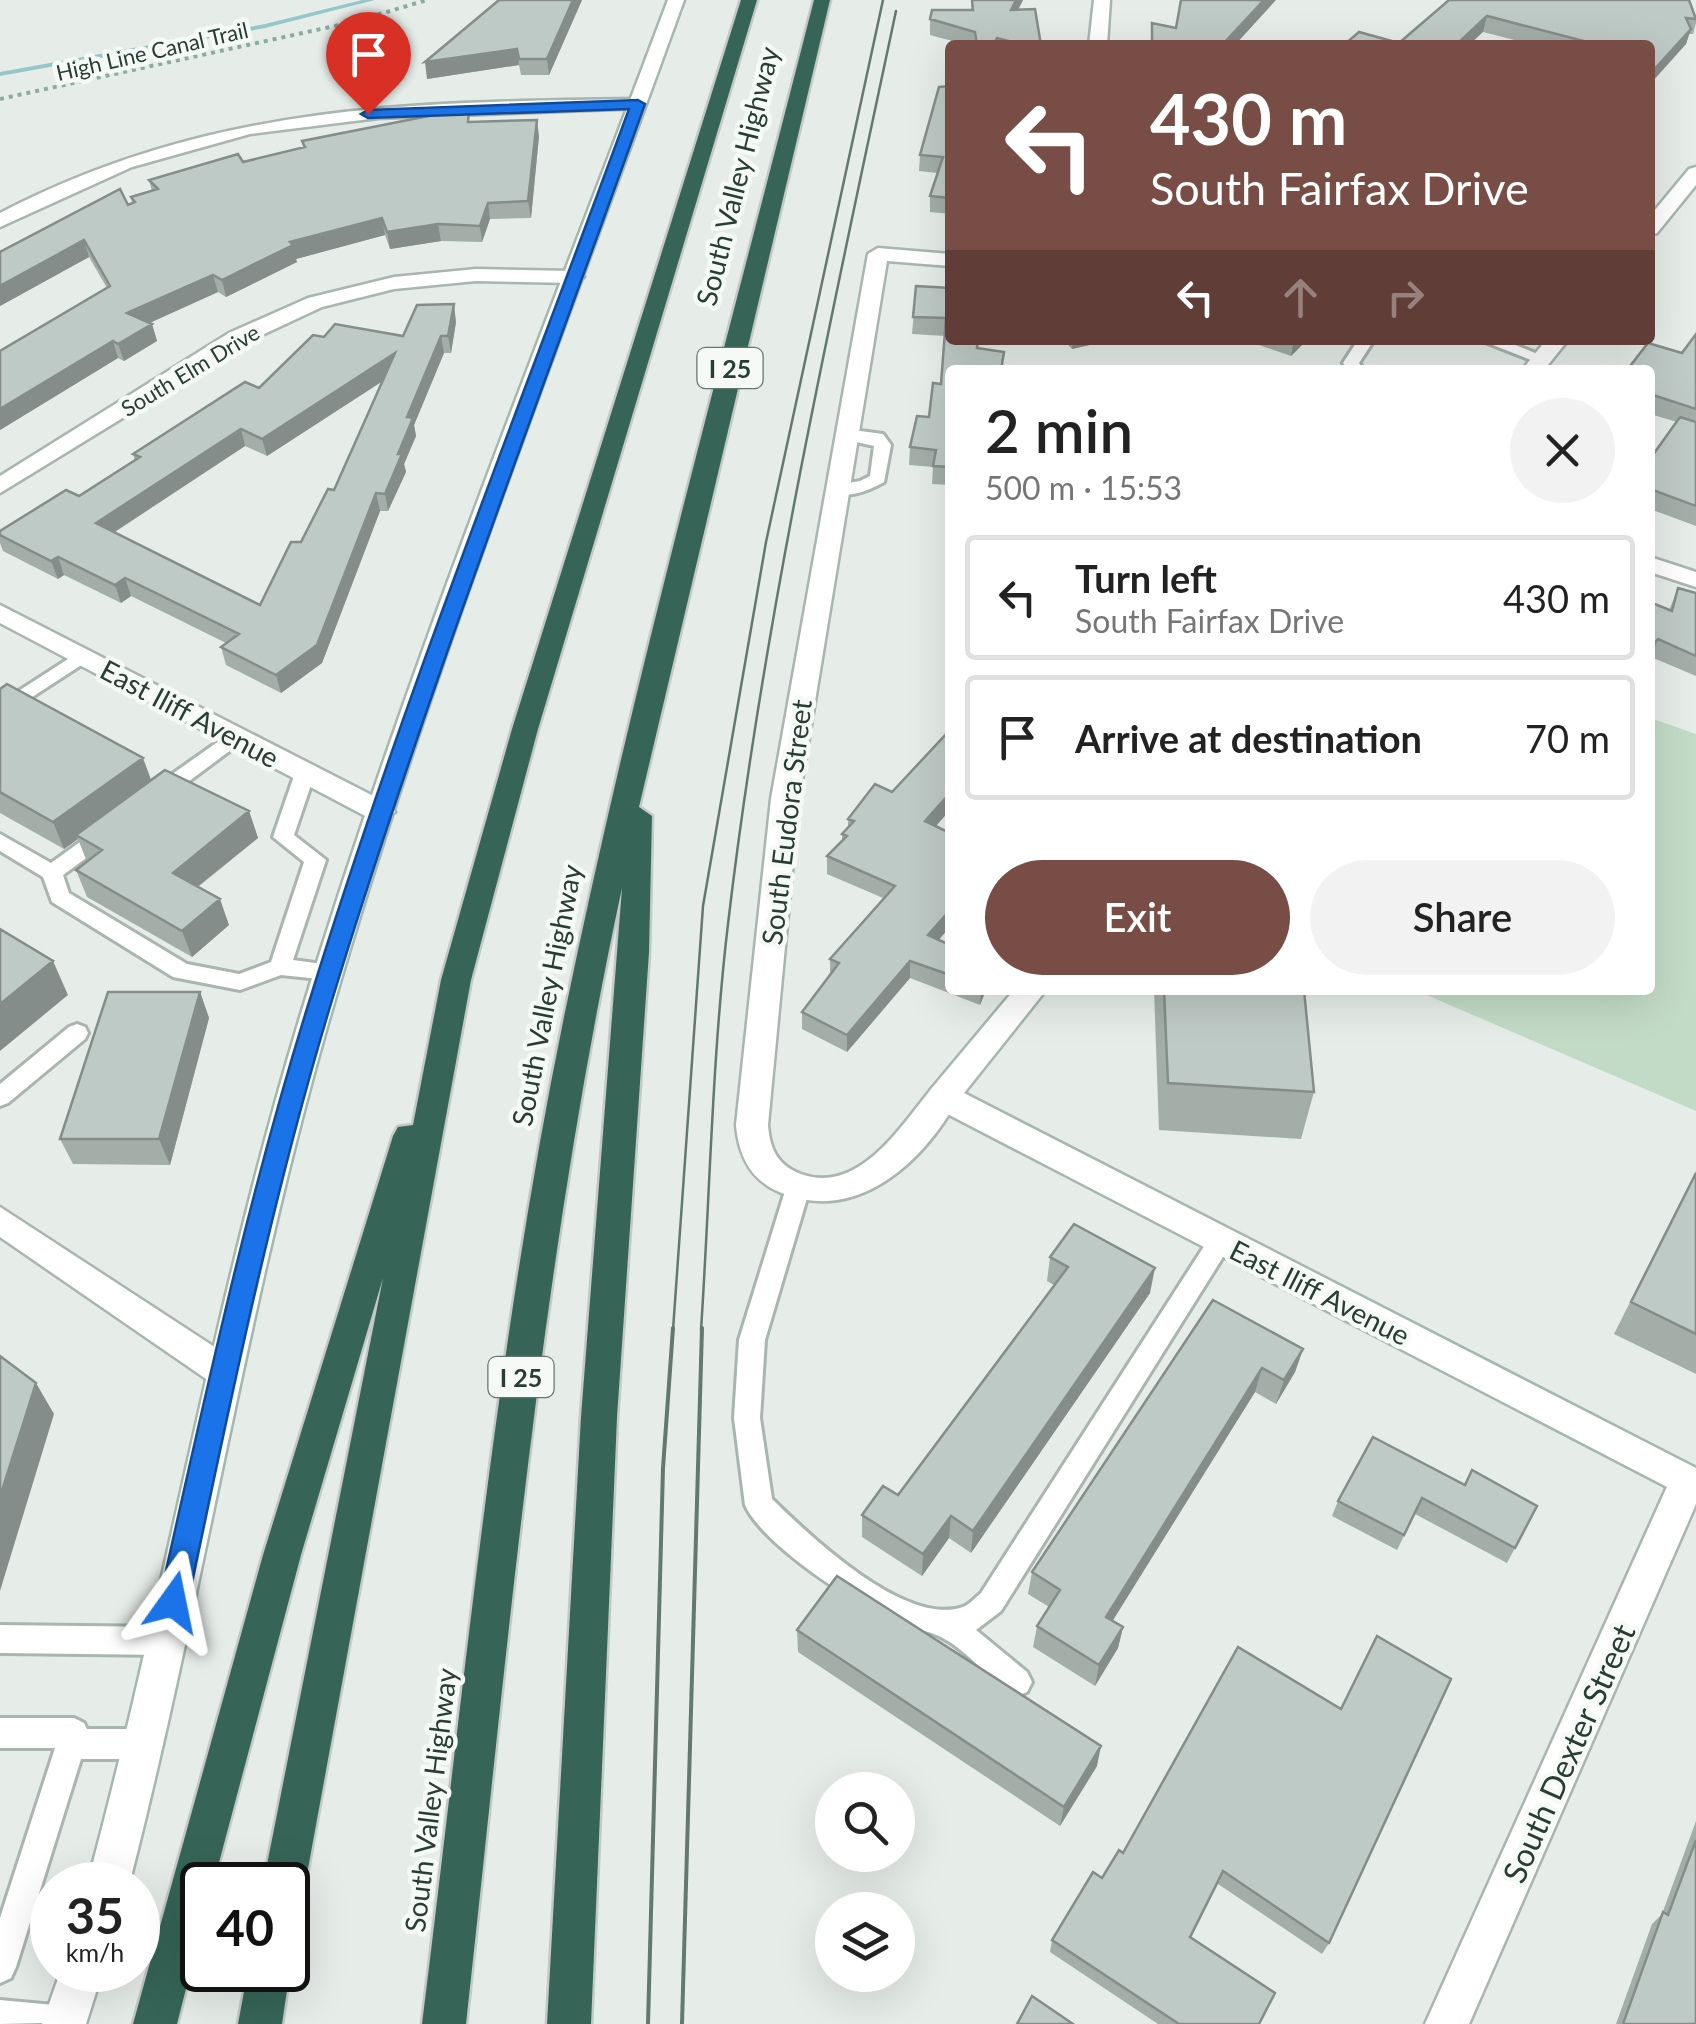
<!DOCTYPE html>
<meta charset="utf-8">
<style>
:root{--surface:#fff;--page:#f2f2f2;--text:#222;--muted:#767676;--line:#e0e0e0;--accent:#784d45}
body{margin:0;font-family:Lato,sans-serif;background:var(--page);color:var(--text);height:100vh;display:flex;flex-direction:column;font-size:38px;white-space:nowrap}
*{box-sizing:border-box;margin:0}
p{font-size:32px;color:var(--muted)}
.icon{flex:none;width:55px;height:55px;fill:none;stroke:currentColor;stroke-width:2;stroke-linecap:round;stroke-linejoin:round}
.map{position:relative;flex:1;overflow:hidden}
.details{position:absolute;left:945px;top:365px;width:710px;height:630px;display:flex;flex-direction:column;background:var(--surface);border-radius:10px;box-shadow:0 10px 40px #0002}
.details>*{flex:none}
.banner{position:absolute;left:945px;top:40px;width:710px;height:305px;border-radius:10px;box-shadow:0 10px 40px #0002;background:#784d45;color:#fff;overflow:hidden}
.tools{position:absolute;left:815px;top:1772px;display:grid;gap:20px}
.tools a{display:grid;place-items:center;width:100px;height:100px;border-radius:50%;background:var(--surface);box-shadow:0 10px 40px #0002;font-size:50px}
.speed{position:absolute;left:30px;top:1862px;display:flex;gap:20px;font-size:50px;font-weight:700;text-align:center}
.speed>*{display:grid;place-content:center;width:130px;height:130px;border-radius:50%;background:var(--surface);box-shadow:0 10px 40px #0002;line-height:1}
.speed small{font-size:25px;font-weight:400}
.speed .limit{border:5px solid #111;border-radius:15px;background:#fff;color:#111}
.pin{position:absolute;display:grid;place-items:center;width:85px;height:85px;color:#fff;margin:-102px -42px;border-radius:50% 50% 50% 0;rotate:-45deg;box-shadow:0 0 10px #0007}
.pin .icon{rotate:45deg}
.me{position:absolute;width:110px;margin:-55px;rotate:12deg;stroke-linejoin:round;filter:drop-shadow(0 0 8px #0008)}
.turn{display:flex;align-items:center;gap:35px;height:210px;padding:0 40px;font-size:45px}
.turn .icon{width:130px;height:130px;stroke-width:2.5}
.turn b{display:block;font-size:70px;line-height:85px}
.lanes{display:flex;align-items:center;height:95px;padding:0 40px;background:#0003;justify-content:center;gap:50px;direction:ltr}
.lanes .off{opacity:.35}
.round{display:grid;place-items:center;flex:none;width:105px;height:105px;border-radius:52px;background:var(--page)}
.overview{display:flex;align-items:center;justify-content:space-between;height:170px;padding:0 40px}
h1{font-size:60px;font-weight:600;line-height:75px}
.primary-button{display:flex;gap:20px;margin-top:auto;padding:20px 40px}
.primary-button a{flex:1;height:115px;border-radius:60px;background:var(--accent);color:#fff;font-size:40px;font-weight:600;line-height:115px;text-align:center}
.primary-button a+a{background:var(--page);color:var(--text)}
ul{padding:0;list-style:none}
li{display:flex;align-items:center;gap:30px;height:125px;margin:0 20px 15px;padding:0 20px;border:5px solid var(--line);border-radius:10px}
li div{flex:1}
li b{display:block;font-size:38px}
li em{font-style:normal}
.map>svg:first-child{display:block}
</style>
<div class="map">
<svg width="1696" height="2024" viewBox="0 0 1696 2024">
<rect width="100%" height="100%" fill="#e6ede9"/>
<path fill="#c2dbc6" d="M1650 718 1696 734V1111L1415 990H1650Z"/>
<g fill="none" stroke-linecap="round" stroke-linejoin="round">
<path fill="#95c7ca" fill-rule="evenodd" d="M362 0H375L265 28 0 76V72L265 24Z"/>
<defs>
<path id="lane" d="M1358 340H1374L1359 363 1364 370H1348L1343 363Z
M1480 340H1503L1550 359 1536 362Z
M845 429 883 434 891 445 884 482C869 491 842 501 827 490L830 486 860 481 870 476 874 446 839 438V430Z
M82 650 89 652V660L0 718V703Z
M236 729 246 736 243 741 165 799H151L148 794 151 789Z
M305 766 315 773 294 835 326 860 293 960 337 966 340 972 329 980 281 975 240 990 173 977 52 902 43 877 0 851V834L51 863 98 829H112L115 834 112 839 63 875 69 893 187 964 239 974 271 962 304 862 273 837 295 773Z
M77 1024 85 1027 88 1033 85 1039 8 1103 0 1106V1084L69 1027Z
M798 1178 807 1181 810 1188 765 1340 760 1418 772 1499C810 1536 905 1627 963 1607 969 1605 976 1597 981 1593L1212 1234 1221 1231 1230 1234 1233 1241 1001 1611 976 1630 1027 1672 1032 1682 1027 1692 1017 1696 1007 1692C986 1675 965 1649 941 1637 928 1630 911 1630 897 1623 857 1606 763 1545 745 1505L734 1418 739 1340 786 1188 789 1181Z
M0 1625 165 1627 175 1631 179 1641 175 1651 165 1655 0 1653Z
M0 1718H74L84 1723 87 1729H142L152 1734 157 1744 152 1754 142 1759H81L16 1967 11 1978 0 1983V1918L55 1748H0Z
M0 2000 65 2006 76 2011 81 2022 0 2024Z"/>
<path id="street" d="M1094 0H1110L1107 45H1089Z
M638 99 644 100V108L378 118 250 134 132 167 0 227V213C211 104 406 102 638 99Z
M878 248 950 254V266L887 261 799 799 768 1125C770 1149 777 1165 801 1174 859 1195 901 1126 932 1088L943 1085 954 1088 959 1097C925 1160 861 1221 787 1195 753 1184 739 1159 736 1125L771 799 868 254Z
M476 269 574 271 584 277 574 283 476 281 394 289 322 307 245 343 0 493V476L229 333 308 298 394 277Z
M1650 557 1696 572V587L1650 572Z
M0 605 391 805 395 812 381 821 371 819 0 623Z
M0 1207 236 1361 241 1372 236 1383 224 1387 212 1383 0 1237Z
M1688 1465 1696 1468V1504L1469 2024H1425L1675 1469Z"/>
<path id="secondary" d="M668 0H684C561 341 427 679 327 1027 246 1310 202 1601 129 1885H87C164 1601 212 1309 297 1027 402 679 540 341 668 0Z
M1696 167V185L1657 233 1650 235V216L1689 169Z
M1546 340H1568L1544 370H1522Z
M1014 990H1046L964 1093 1696 1468V1502L932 1106 927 1097 932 1088Z
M61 1970H103L86 2024H42Z"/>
<path id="highway" d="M741 0H757L538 729 471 980 305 1885 299 1900 288 1904V1885H263L383 1278 301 1555 213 1885H202V1926L177 2024H133L263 1555 393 1136 398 1127 413 1125 441 980 512 729Z
M814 0H830L639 807 652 816 649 952 617 1417 591 2024H547L581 1417 622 888C541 1262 508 1644 466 2024H422C464 1689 496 1348 564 1017 634 676 728 338 814 0Z
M288 1963 290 1970 282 2024H238L248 1970H288Z"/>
</defs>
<use href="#lane" stroke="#a9b5af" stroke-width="6"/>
<use href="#street" stroke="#a9b5af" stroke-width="5"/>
<use href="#secondary" stroke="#a5b7af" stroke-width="5"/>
<use href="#highway" stroke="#c3c9c6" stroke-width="5"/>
<path stroke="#8aac9e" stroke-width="4" stroke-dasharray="4 5" stroke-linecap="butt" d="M0 99 353 22 427 0"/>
<use href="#lane" fill="#fff" fill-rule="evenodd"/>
<use href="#street" fill="#fff" fill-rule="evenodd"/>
<use href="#secondary" fill="#fff" fill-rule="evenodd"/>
<use href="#highway" fill="#366557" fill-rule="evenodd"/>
<path stroke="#627870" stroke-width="2.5" d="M673 1330 703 906 766 542 883 0
M701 1330C710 1195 712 1058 728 924 764 617 832 313 896 11"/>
<path stroke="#627870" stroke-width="4" d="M648 2024 663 1468 673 1328
M682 2024 702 1328"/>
</g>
<path fill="#a3aea9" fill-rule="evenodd" d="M582 0 549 75H521L519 65 427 79Z
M972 0H1023L1018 10 1041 45H967L930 35V19L971 10Z
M1449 0 1696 15V23L1693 34H1689L1686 44 1650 84V45H1534L1483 32 1399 43Z
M950 86V214L930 212V196L938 173 919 171 920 155Z
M471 122 539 136 531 218 490 219 482 242 441 241 390 249 385 235 296 259 297 262 226 297 218 292 149 323 152 324 157 341 124 361 118 358 0 430V352L107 288 89 257 0 306 132 203 131 197 152 191 149 180 243 162 303 147 302 141Z
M916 286 978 348 1004 352 1002 370H950V485L932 484 933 467 909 465 910 447 929 417 941 384 945 336 912 334Z
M456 322 451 353H444L414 425 416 436 404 464 406 472 388 511H380L322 663 281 693 226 665 221 647 226 643 131 596 121 603 64 575 58 579 3 551 0 543V531L79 496 135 461 133 454 259 388 324 337 403 336ZM383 381 334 490 260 605 115 532 245 446 267 456Z
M1696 334V526L1650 509V459L1677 422 1650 414V370L1682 353Z
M1063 340H1111L1072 349Z
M1256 340H1307L1291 356 1256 344Z
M1678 588 1696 593V676L1651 657 1650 658Z
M0 689 151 781 249 811 258 838 198 887 229 925 192 957 87 897 76 870 87 862 78 839 64 849 0 813Z
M950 730V810L936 826 950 833V927L938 940 950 945V990H986L980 1005 910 978 847 1052 802 1029V1012L830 975V959L883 898 827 874V856L842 841V834L848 827V819L892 792Z
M1154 990H1304L1314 1092 1301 1139 1159 1130Z
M200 992 209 1018 170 1165 73 1164 60 1139Z
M1696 1171V1374L1614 1334Z
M1050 1257 1150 1293 971 1553 949 1538 922 1576 862 1537V1515L898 1495 1054 1285 1047 1281Z
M1213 1300 1303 1349 1295 1372 1276 1404 1255 1392 1112 1621 1123 1627 1118 1648 1095 1686 1033 1647 1037 1626 1049 1607 1028 1594 1032 1572Z
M1465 1485 1537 1506 1507 1563 1415 1514 1397 1550 1332 1516 1338 1501Z
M797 1630 1097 1766 1060 1826 798 1652Z
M1238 1647 1329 1943 1322 1954 1218 1884 1191 1938 1259 2024H1158L1050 1952 1052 1940 1123 1853Z
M1696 1821V2024H1616L1652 1924 1662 1914Z"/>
<path fill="#858d8a" d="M573 0H582L549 75 547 59Z
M1016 0H1023L1010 25 1011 10Z
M1264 0H1276L1235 45 1225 42Z
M1487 16 1483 32 1469 45H1456Z
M1691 29 1686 44 1650 84V74Z
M517 49 519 65 427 79 425 62Z
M537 120 539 136 531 218 528 201Z
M488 203 490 219 482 242 480 226Z
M382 218 385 235 296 259 297 262 226 297 222 280 290 242Z
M438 224 441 241 390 249 387 232Z
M84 240 89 257 0 306V286Z
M213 275 218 292 132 331 127 313Z
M454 304 456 322 451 353 448 336Z
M152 324 157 341 124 361 118 344Z
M441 336 444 353 414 425 416 436 404 464 406 472 388 511 385 494 407 417Z
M1073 340H1111L1072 349Z
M1294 340H1307L1291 356Z
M113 341 118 358 0 430V409Z
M395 353 398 371 267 456 262 439Z
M241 429 245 446 102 540 96 523Z
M376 493 380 511 322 663 281 693 276 675Z
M58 557 64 575 58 579 51 561Z
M125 578 131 596 121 603 115 585Z
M1658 639 1651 657 1650 658V648Z
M143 758 153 785 76 835 78 839 64 849 53 822Z
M950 793V810L924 839 925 821Z
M249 811 258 838 182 899 173 873Z
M220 899 229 925 192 957 182 931Z
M950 910V927L927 953 928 935Z
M53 961 68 995 0 1051V1004Z
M910 961V978L847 1052V1035Z
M981 990H986L980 1005Z
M200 992 209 1018 170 1165 159 1139Z
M1155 1268 1150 1293 971 1553 973 1531Z
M1303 1349 1295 1372 1276 1404 1284 1380Z
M1262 1368 1255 1392 1102 1638 1106 1617Z
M36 1383 54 1414 0 1591V1497Z
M951 1516 949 1538 922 1576 923 1554Z
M1123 1627 1118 1648 1095 1686 1099 1665Z
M1101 1746 1097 1766 1060 1826 1064 1807Z"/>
<path fill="#becac5" stroke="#858d8a" stroke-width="2.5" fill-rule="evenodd" d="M499 0H573L547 59H519L517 49 425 62Z
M972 0H1016L1011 10 1035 9 1041 45H1023L997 38 993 45H977L975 32 930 19 932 10H973Z
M1181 0H1264L1225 42 1235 45H1152V23L1176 28Z
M1449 0H1689L1696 19 1686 18 1691 29 1650 74V45H1599L1487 16 1456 45H1344L1359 32 1399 43Z
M950 86V198L930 196 943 157 920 155 939 87Z
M469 108 468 122 537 120 528 201 488 203 480 226 438 224 387 232 382 218 290 242 293 245 222 280 213 275 127 313 152 324 118 344 113 341 0 409V351L110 286 84 240 0 286V252L120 189 128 205 135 202 131 197 158 189 149 180 238 154 243 162 305 147 302 141Z
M916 286 950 288V340H978L977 348 1004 352 1001 370H950V467L933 466 936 450 910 447 917 416 929 417 933 383 941 384 946 318 913 317Z
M454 304 448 336H441L407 417 413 418 398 454H402L385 494 376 493 317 645 276 675 221 647 239 634 125 578 115 585 58 557 51 561 0 535V531L66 490 79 496 140 457 133 454 245 382 259 388 313 335 324 337 335 324 403 336 417 305ZM395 353 334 490 328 489 301 542H291L260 605 96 523 241 429 262 439Z
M1696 334V409L1650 394V370H1627L1648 343 1682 353Z
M1680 417 1696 422V506L1650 489V459Z
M1678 588 1696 593V656L1658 639 1650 648V602L1672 611Z
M7 684 143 758 53 822 0 792V689Z
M950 730V793L925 821 950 833V910L928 935 950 945V975L910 961 847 1035 802 1012 839 963 830 959 895 886 827 856 847 836 842 834 854 821 848 819 875 784 892 792Z
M165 770 249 811 173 873 220 899 182 931 76 870 102 850 76 835Z
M0 929 53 961 0 1004Z
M1164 990H1304L1314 1092 1168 1083Z
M108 992H200L159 1139H60Z
M1696 1173V1334L1631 1302Z
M1074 1224 1155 1268 973 1531 951 1516 923 1554 862 1515 883 1486 898 1495 1068 1267 1050 1257Z
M1213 1300 1303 1349 1284 1380 1262 1368 1106 1617 1123 1627 1099 1665 1037 1626 1060 1590 1032 1572Z
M0 1356 36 1383 0 1497Z
M1373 1437 1465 1485 1472 1470 1537 1506 1515 1548 1422 1498 1404 1535 1338 1501Z
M837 1576 1101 1746 1064 1807 797 1630Z
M1377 1636 1451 1679 1329 1943 1223 1871 1190 1937 1275 1993 1259 2024H1179L1052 1940 1093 1872 1102 1878 1119 1850 1123 1853 1238 1647 1341 1709Z
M1696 1840V2024H1623L1663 1912 1668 1915Z
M1032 1996 1073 2024H1017Z"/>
<path fill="#1a73e8" stroke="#114b97" stroke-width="2.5" d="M638 100 645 104C539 401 425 696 333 997 273 1193 230 1402 188 1602L183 1612 173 1616 163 1612 159 1602C204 1401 248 1196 310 999 403 698 521 404 629 109L368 118 361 114 368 110Z"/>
<g text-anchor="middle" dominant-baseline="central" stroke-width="9" stroke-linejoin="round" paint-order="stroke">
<g font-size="22" fill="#273d35" stroke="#f6faf7">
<text transform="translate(152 51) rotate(-13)">High Line Canal Trail</text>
<text transform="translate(190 370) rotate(-31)">South Elm Drive</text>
</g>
<g fill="#f6faf7" stroke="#65766f" stroke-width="2.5">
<rect x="697.5" y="348" width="65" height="40" rx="8"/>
<rect x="488.5" y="1357" width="65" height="40" rx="8"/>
</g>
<g font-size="25" font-weight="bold" fill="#273d35">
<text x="730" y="368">I 25</text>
<text x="521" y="1377">I 25</text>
</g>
<g font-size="28" fill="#273d35" stroke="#f6faf7">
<text transform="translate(737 176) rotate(-76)">South Valley Highway</text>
<text transform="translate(190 713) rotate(28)">East Iliff Avenue</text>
<text transform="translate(786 822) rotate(-83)">South Eudora Street</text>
<text transform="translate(546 995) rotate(-79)">South Valley Highway</text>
<text transform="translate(1320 1292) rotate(27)">East Iliff Avenue</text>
<text transform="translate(430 1800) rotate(-83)">South Valley Highway</text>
</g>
<g font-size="32" fill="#273d35" stroke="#f6faf7">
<text transform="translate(1568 1753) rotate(-66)">South Dexter Street</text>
</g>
</g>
</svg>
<div class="tools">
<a><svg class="icon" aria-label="search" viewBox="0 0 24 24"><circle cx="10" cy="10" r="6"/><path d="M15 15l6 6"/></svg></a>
<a><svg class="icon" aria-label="layers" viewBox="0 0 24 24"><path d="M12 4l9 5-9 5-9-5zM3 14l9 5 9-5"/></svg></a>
</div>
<div class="speed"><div>35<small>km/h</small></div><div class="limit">40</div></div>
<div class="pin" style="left:368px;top:114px;background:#d93025"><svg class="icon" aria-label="arrive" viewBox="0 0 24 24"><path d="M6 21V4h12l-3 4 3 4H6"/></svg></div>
<svg class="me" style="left:173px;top:1602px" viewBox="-20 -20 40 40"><path d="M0-17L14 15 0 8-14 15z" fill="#1a73e8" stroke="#fff" stroke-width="4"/></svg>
<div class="banner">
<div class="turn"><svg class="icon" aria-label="left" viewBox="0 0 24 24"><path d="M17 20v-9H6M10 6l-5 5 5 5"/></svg><div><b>430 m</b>South Fairfax Drive</div></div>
<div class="lanes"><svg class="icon" aria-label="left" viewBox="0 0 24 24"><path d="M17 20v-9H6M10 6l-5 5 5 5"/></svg><svg class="icon off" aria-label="ahead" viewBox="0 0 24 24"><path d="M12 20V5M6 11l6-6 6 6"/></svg><svg class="icon off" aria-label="right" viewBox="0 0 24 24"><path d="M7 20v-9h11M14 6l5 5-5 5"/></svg></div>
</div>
<section class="details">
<div class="overview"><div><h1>2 min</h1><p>500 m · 15:53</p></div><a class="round"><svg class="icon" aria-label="close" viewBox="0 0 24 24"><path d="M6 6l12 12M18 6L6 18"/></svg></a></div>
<ul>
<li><svg class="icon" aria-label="left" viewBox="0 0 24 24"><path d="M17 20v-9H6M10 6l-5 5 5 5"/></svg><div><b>Turn left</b><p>South Fairfax Drive</p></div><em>430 m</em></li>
<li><svg class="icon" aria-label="arrive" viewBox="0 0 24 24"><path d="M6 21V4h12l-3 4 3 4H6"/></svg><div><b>Arrive at destination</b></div><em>70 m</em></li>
</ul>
<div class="primary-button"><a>Exit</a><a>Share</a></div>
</section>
</div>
